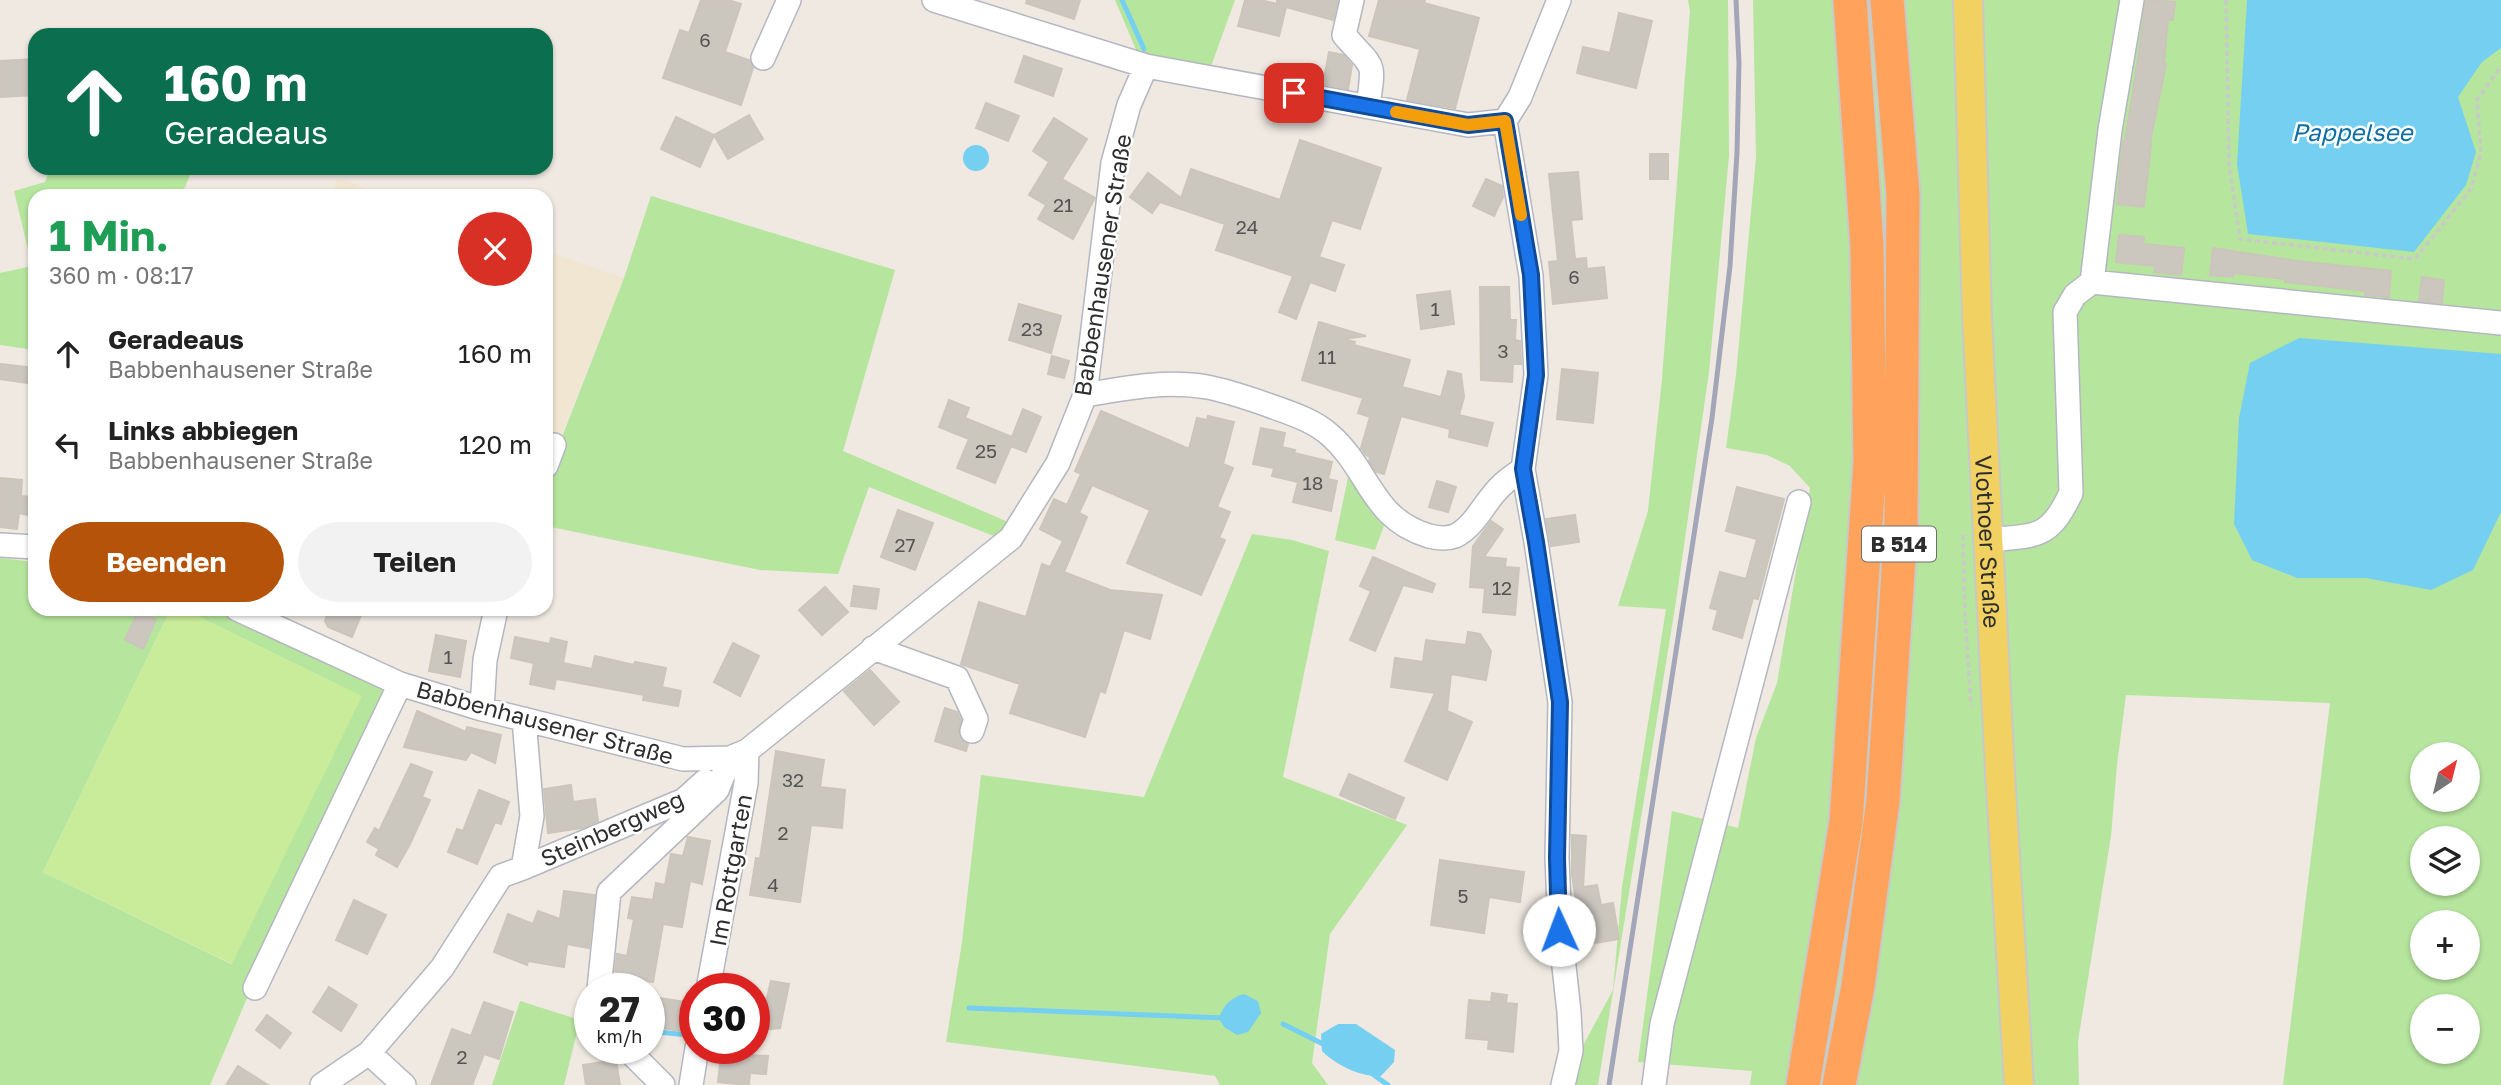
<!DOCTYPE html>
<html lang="de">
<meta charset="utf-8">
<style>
:root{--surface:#fff;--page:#f2f2f2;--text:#222;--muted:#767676;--accent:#b45309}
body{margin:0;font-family:"Golos Text",sans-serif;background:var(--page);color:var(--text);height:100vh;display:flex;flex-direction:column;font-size:26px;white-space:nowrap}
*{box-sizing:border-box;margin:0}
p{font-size:23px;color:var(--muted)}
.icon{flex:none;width:38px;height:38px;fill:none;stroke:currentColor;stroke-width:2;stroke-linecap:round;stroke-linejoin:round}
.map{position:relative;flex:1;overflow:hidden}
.details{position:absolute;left:28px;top:189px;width:525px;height:427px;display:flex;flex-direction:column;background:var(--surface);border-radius:21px;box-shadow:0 2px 5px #0004}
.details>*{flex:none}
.hud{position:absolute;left:28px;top:28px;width:525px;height:147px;border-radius:21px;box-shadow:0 2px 5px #0004;background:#0b6e4f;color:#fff;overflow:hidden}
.needle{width:46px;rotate:35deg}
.buttons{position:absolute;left:2410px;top:742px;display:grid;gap:14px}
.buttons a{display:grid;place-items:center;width:70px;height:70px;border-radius:50%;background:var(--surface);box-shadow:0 2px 5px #0004;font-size:35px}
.speed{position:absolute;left:574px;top:973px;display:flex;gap:14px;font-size:35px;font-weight:700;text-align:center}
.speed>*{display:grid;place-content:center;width:91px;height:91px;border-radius:50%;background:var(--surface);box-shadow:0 2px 5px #0004;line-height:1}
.speed small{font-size:18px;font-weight:400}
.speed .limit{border:10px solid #d22;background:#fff;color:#111}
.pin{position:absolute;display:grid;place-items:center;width:60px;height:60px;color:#fff;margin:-30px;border-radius:14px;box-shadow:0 4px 10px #0006}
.me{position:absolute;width:77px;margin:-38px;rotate:358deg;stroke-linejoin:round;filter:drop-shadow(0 0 5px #0008)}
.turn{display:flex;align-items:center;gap:24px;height:147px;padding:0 21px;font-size:32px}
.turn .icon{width:91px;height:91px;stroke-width:2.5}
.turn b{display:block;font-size:49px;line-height:60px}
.round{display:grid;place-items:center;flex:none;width:74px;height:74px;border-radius:37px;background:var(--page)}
.headline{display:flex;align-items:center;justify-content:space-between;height:119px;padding:0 21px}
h1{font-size:42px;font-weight:700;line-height:52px;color:#1e9e55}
.action{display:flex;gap:14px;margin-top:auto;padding:14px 21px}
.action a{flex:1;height:80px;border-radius:42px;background:var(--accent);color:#fff;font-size:28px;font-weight:700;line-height:80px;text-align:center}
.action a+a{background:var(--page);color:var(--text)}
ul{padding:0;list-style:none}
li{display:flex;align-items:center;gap:21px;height:91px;padding:0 21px}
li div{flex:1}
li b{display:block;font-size:26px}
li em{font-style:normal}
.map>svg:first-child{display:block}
</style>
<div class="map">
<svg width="2501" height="1085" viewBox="0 0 2501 1085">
<rect width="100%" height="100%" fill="#efe9e1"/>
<path fill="#f0e6d1" d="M337 178 388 196H331Z
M546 251 624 278 560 438 546 433Z"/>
<path fill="#b6e59e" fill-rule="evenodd" d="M1115 0H1235L1210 69 1137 52Z
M1688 0H1728L1729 156 1709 372 1676 601 1598 1085H1570L1579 1053 1613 990 1622 887 1666 609 1618 606 1648 511 1662 379 1690 11Z
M1753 0H2501V1085H2283L2330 703 2126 695 2117 765 2111 836 2078 1041 2079 1085H1750L1752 1071 1638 1062 1672 811 1738 828 1756 738 1777 683 1810 488 1790 466 1767 455 1726 448 1736 375 1756 157ZM2422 754H2468V800H2422ZM2422 838H2468V884H2422ZM2422 922H2468V968H2422ZM2422 1006H2468V1052H2422Z
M50 168H193L181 196H35V350L0 345V273L32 266 14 191 45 182Z
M651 196 895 270 843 451 1015 525 999 538 869 487 838 574 760 570 546 526V478L624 278Z
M1350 468 1385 523 1375 550 1335 540Z
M1252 534 1292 540 1329 551 1283 777 1407 825 1330 934 1312 1063 1328 1085H1220L1215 1076 946 1042 962 942 981 775 1144 797Z
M0 558 35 562V609H171L43 872 231 964 361 696 183 609H219L388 687 262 963 210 1085H0Z
M520 1001 580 1020 564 1085H492Z"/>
<path fill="#c9ec9a" d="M171 609H183L362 696 232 964 43 872Z"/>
<path fill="#75cff0" d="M2247 0H2501V48L2482 62 2458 97 2476 152 2466 185 2414 252 2248 234 2237 164Z
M963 158a13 13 0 1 1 26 0a13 13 0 1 1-26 0Z
M2299 338 2501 354V512L2473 570 2431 590 2366 578H2297L2252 560 2234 524 2239 418 2250 363Z
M1244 994 1258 1001 1261 1013 1248 1032 1237 1035 1224 1027 1219 1018C1224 1004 1231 998 1244 994Z
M1338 1024H1356L1395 1050 1394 1062 1381 1076C1360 1077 1336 1065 1322 1051L1321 1034Z"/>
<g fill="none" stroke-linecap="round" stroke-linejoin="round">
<path stroke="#75cff0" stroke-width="5" d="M1122 0 1144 49
M969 1008 1224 1018
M1283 1024 1327 1046
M649 1035 658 1032 688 1035
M1371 1073 1388 1085"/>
</g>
<path fill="#cbc7bf" stroke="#cbc5ba" stroke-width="2" d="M701 0H728L741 4 725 52 749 60 753 68 741 105 663 78 680 30 689 33Z
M1027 0H1080L1074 19 1026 3Z
M1245 0H1260L1277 4V0H1338L1333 20 1286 7 1279 36 1238 26Z
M1379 0H1425L1424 3 1479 18 1455 108 1407 100 1420 49 1369 36Z
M2146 0 2175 2 2173 20 2168 19 2164 63 2166 64 2150 143 2151 144 2144 207 2117 204 2123 141H2125L2134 86Z
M1619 13 1652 21 1636 88 1577 73 1583 47 1610 53Z
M1329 52 1343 55 1352 65 1348 89 1323 84Z
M1024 56 1062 69 1053 96 1015 82Z
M35 59V95L0 97V61Z
M986 103 1019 116 1008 141 976 128Z
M749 115 763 139 728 159 714 135Z
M676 117 714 135 700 167 661 149Z
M1054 118 1087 139 1062 179 1095 198 1073 239 1038 219 1046 205 1029 195 1049 162 1033 151Z
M1300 140 1381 168 1360 229 1332 220 1319 257 1344 265 1335 291 1310 282 1296 319 1279 312 1293 276 1216 250 1225 224 1160 202 1152 213 1130 197 1148 173 1181 198 1191 169 1280 200Z
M1650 154H1668V179H1650Z
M1578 172 1582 219 1571 220 1575 259 1586 258 1587 269 1604 267 1607 298 1553 304 1549 262 1558 261 1549 174Z
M1486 179 1502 186 1503 197 1494 216 1473 206Z
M2119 235 2144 237 2143 244 2184 248 2181 275 2154 272 2155 266 2116 262Z
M2213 248 2297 261 2391 271 2389 297 2365 295V291L2285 282V279L2234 273 2233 277 2210 275Z
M2422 277 2444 280 2442 303 2419 301Z
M1480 287H1509L1510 320H1516L1515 340 1520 341 1521 364H1513L1512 382 1481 380Z
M1450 291 1454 324 1421 329 1417 295Z
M1019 304 1061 316 1051 353 1009 340Z
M1319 322 1366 336 1343 339 1355 342 1354 345 1410 360 1402 387 1441 397 1448 371 1461 374 1464 397 1459 415 1493 423 1487 446 1449 437 1450 429 1401 416 1384 474 1376 472 1369 461 1370 457 1366 455 1361 448 1370 417 1358 413 1363 398 1302 380Z
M1052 356 1069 361 1064 378 1048 374Z
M0 364 35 368V384L0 379Z
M1562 369 1598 373 1593 423 1557 419Z
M949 400 969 408 965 418 1012 437 1023 409 1041 417 1026 452 1011 446 995 483 957 468 969 439 939 427Z
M1101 411 1189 449 1197 418 1207 420 1208 416 1234 422 1223 464 1233 468 1217 507 1230 512 1219 538 1225 540 1201 595 1127 563 1150 510 1092 485 1079 513 1087 517 1064 572 1110 590 1162 595 1150 639 1124 630 1105 693 1100 691 1085 737 1010 713 1020 684 961 664 979 602 1026 617 1042 564 1050 567 1063 541 1040 529 1054 499 1067 505 1081 474 1075 471Z
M1261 428 1285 433 1282 447 1295 450 1294 453 1332 462 1328 479 1337 481 1331 511 1293 502 1298 482 1272 476 1274 468 1253 464Z
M0 478 22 480 21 496 30 497 28 515 19 513 17 529 0 527Z
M1437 481 1456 487 1448 512 1429 507Z
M1737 487 1784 499 1758 599 1753 598 1742 638 1713 629 1718 610 1710 608 1720 572 1746 579 1757 539 1726 531Z
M898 510 933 523 915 570 881 557Z
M1575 515 1579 542 1551 546 1546 519Z
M1491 521 1503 529 1484 557 1506 559 1505 567 1519 568 1515 615 1483 612 1485 588 1470 587 1473 546Z
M1373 557 1435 584 1432 592 1403 585 1375 651 1350 640 1371 591 1360 586Z
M854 586 879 589 876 609 851 606Z
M825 587 848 612 822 635 799 610Z
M329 609H358L356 613 361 615 352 637 328 627 325 621Z
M138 611 156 620 143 649 125 640Z
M1468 632 1480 634 1491 651 1486 680 1451 674 1447 711 1472 722 1447 780 1405 761 1435 693 1391 687 1395 658 1423 662 1426 640 1466 645Z
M436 635 466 641 460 677 429 671Z
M515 637 550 644 551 638 567 642 563 663 592 669 595 656 634 665 635 662 666 668 662 687 681 691 678 706 643 700 644 695 563 680 556 679 554 689 530 684 534 663 511 658Z
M733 643 759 656 740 696 714 682Z
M870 670 899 702 874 725 844 691Z
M945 708 957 712 961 720 959 734 968 744 966 751 935 741Z
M417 711 466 732 467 727 501 735 495 763 471 752 466 760 404 747Z
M776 751 824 760 820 787 845 790 842 828 811 825 800 902 750 895 756 858 760 859Z
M411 764 432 772 422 797 430 800 410 844 397 867 376 855 379 849 367 842 375 828 379 831Z
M1349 774 1404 798 1395 819 1340 795Z
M571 785 573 802 595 799 598 821 582 828 548 833 544 789Z
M479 790 509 802 501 824 495 822 477 864 448 852 457 829 463 831Z
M1572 835 1586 836 1583 887 1597 885 1601 905 1613 903 1619 939 1583 945 1572 875Z
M688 837 710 841 702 884 690 881 682 927 663 924 653 982 618 976V972L615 971 617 954 627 956 634 919 628 918 632 897 653 900 656 883 665 885 671 854 683 856Z
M1440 860 1524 872 1520 902 1489 897 1484 933 1431 925Z
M564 891 595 895 589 948 567 944 564 967 528 961 527 965 494 952 508 914 533 924 538 911 560 919Z
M354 900 386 915 367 954 336 940Z
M771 981 789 984 780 1028 762 1030 764 1019 754 1017V1000L766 1002Z
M329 987 357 1005 341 1031 313 1012Z
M1492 993 1507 995 1506 1003 1517 1004 1513 1052 1488 1049 1489 1040 1466 1038 1469 1000 1491 1002Z
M653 997 686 1002 681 1031 649 1026Z
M484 1002 513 1012 499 1059 484 1054 472 1085H431L452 1029 471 1036Z
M267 1015 291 1033 280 1048 256 1030Z
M721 1054 768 1056 766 1074 750 1073 749 1085 718 1082Z
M616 1060 620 1085H586L583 1065Z
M238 1066 268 1085H226Z"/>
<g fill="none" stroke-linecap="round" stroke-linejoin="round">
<defs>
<path id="minor" d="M934 0 1146 66 1468 125 1505 121
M1352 0 1344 35C1374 70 1375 58 1368 106
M1559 0 1520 97 1505 121 1531 276 1536 375 1523 469 1536 542 1560 702 1557 858 1560 930 1569 1012 1571 1051 1563 1085
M763 58 789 0
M2092 282 2110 130 2132 0
M1085 395C1125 388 1166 380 1207 387 1228 391 1248 398 1268 405 1290 413 1313 420 1330 435 1370 470 1371 519 1429 536 1437 538 1447 539 1455 536 1476 526 1485 500 1502 485 1508 479 1516 474 1523 469
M546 466 554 445
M1989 540C2036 535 2049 540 2071 493L2065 312 2075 295 2092 282 2501 323
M0 545 35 547
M237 609 400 684 482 709 683 759 730 758 747 751 1011 538 1058 463 1085 395 1113 163 1129 105 1146 66
M873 648 957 678 976 719 972 731
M482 709 485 660 496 609
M523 868 684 800 705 781
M255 988 400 684
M599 989 609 892 717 790 730 758
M708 989 746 783 747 751
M626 1048 663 1085
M369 1053 404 1085
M322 1085 369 1053 442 968 501 876 523 868 532 816 524 719
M691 1085 697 1048
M1654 1085 1662 1024 1799 502"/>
<g id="major">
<path id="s1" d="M1968 0 1977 317 2000 772 2019 1085"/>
</g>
<path id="highway" d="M1803 1085 1846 822 1870 463 1867 246 1850 0
M1839 1085 1858 986 1883 800 1901 527 1903 195 1887 0"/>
</defs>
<use href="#minor" stroke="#b4b7c1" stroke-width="26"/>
<use href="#major" stroke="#c9c9c9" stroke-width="32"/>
<use href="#highway" stroke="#c9c9c9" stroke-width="37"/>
<path stroke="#c9c9c9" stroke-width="3.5" stroke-dasharray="5 3.5" stroke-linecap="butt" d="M2226 0 2229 164 2240 239 2415 259 2471 189 2481 153 2477 100 2501 66
M1963 535 1965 615 1971 706"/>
<use href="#minor" stroke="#fff" stroke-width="23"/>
<use href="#major" stroke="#f2d163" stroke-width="28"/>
<use href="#highway" stroke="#ffa35c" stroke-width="33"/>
<path stroke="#a3a6b8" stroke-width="5" d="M1609 1085 1712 418 1730 266 1737 153 1739 63 1736 0"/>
</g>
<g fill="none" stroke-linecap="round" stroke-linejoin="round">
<defs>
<path id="route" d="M1294 93 1468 125 1505 121 1531 275 1536 375 1523 469 1536 542 1560 702 1557 858 1559 930"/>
</defs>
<use href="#route" stroke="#114b97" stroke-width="18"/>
<use href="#route" stroke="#1a73e8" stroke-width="12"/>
<path stroke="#f59e0b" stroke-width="12" d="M1396 112 1468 125 1505 121 1521 215"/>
</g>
<g text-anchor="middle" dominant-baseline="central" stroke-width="5" stroke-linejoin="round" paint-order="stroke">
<g font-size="19" fill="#555452">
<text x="705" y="39">6</text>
<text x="1063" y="204">21</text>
<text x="1247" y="226">24</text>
<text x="1574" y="276">6</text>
<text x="1435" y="308">1</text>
<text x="1032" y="328">23</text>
<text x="1503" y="350">3</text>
<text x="1327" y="356">11</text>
<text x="986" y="450">25</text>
<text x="1313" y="482">18</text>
<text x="905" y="544">27</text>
<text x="1502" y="587">12</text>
<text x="448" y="656">1</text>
<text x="793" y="779">32</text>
<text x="783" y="832">2</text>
<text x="773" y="884">4</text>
<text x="1463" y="895">5</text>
<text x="462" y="1056">2</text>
</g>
<rect fill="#fff" stroke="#6d6d6d" stroke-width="2" x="1862" y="526.5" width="74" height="35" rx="5"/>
<g font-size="21" font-weight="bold" fill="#2e2e2e">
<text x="1899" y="544">B 514</text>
</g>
<g font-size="23" fill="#2e2e2e" stroke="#fff">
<text transform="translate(1102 265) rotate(-81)">Babbenhausener Straße</text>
<text stroke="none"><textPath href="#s1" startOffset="542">Vlothoer Straße</textPath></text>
<text transform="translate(545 722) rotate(15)">Babbenhausener Straße</text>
<text transform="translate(612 828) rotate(-24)">Steinbergweg</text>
<text transform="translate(730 870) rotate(-80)">Im Rottgarten</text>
</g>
<g font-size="24" font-style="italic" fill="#0d6fa3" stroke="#fff">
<text x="2352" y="131">Pappelsee</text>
</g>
</g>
</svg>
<div class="buttons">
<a><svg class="needle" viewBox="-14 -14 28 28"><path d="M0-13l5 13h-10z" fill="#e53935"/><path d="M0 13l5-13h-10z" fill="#767676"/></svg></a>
<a><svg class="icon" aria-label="layers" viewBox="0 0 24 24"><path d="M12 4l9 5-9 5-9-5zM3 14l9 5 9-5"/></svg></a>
<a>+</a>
<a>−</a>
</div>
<div class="speed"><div>27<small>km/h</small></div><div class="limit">30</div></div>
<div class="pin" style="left:1294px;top:93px;background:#d93025"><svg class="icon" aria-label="arrive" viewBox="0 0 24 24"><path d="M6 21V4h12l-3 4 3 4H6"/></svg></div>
<svg class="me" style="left:1559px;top:930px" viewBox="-20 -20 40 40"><circle r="19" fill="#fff"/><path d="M0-13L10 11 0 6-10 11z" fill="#1a73e8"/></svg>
<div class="hud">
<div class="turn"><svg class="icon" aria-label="ahead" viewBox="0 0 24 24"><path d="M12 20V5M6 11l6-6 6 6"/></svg><div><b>160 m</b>Geradeaus</div></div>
</div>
<section class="details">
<div class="headline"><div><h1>1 Min.</h1><p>360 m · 08:17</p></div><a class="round" style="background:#d93025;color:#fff"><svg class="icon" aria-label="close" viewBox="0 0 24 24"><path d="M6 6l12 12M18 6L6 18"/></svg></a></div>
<ul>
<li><svg class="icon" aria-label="ahead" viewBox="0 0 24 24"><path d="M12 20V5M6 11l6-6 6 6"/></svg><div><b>Geradeaus</b><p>Babbenhausener Straße</p></div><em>160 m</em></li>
<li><svg class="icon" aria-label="left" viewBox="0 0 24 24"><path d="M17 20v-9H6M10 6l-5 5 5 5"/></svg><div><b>Links abbiegen</b><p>Babbenhausener Straße</p></div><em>120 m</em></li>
</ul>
<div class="action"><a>Beenden</a><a>Teilen</a></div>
</section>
</div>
